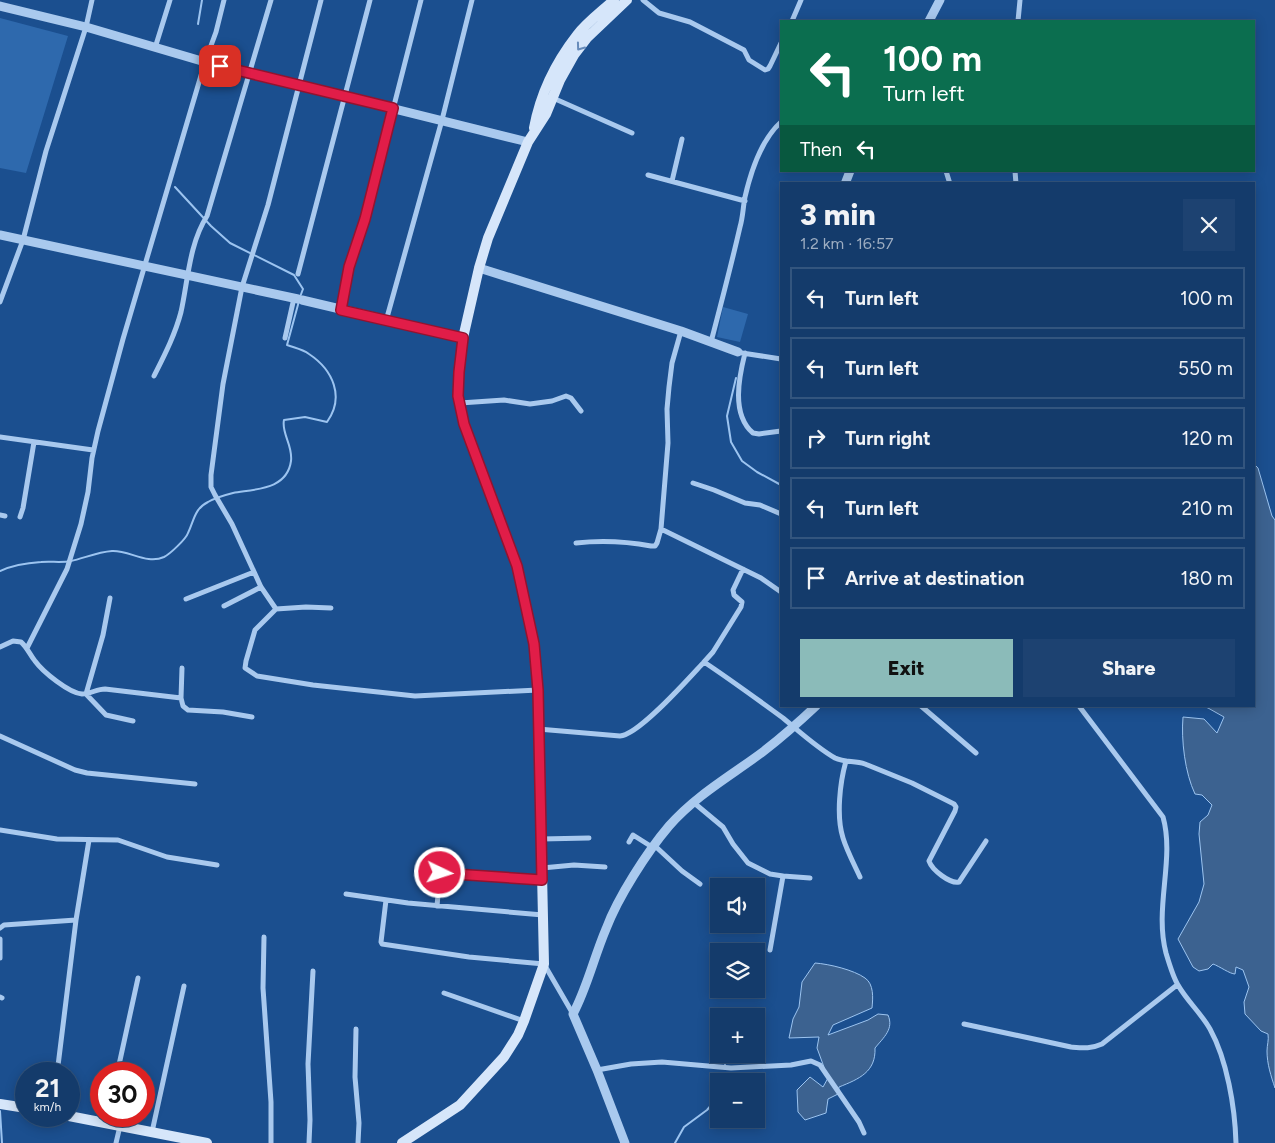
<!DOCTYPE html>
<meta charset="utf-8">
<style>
:root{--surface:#143b6b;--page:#1d4271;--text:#f1f3f6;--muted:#9dadc1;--line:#33557e;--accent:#8bbbb9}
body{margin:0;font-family:Figtree,sans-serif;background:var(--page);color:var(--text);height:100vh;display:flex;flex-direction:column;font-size:19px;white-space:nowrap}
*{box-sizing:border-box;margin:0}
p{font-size:16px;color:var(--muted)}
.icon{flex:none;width:28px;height:28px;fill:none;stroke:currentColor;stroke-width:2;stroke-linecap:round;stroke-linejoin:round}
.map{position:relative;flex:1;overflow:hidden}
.sheet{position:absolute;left:780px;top:182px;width:475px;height:525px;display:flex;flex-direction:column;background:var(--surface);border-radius:0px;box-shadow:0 2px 12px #0003,0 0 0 1px var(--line)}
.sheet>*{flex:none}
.banner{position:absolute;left:780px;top:20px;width:475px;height:152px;border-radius:0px;box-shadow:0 2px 12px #0003,0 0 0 1px var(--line);background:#0b6e4f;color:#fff;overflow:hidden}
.buttons{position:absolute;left:710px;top:878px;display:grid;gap:10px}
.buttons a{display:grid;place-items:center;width:55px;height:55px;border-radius:0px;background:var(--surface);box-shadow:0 2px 12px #0003,0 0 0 1px var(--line);font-size:25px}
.speed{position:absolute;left:15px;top:1062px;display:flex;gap:10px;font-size:25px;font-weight:700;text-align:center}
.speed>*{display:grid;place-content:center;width:65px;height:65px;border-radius:50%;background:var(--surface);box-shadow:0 2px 12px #0003,0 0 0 1px var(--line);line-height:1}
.speed small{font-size:12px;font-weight:400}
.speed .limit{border:8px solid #d22;background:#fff;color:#111}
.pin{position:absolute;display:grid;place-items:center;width:42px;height:42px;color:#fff;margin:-21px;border-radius:10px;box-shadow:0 2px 8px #0006}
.me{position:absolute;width:55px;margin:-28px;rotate:94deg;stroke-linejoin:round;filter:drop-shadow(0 0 4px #0008)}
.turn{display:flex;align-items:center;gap:18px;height:105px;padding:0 20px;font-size:22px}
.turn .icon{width:65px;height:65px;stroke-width:2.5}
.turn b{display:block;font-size:35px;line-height:42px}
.then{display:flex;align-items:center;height:48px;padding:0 20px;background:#0003;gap:10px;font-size:19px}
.round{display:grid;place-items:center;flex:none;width:52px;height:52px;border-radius:0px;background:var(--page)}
.head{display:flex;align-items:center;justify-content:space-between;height:85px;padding:0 20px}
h1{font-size:30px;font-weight:800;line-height:38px}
.primary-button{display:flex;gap:10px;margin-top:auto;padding:10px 20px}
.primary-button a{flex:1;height:58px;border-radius:0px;background:var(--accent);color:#111;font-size:20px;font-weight:800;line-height:58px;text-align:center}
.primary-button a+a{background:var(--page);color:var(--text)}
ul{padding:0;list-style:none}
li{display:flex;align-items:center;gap:15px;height:62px;margin:0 10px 8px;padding:0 10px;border:2px solid var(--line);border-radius:0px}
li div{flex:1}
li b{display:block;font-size:19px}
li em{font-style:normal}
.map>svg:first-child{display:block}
</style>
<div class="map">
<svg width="1275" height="1143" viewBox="0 0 1275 1143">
<rect width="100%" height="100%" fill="#1b4f8f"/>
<path fill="#2e69ad" d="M0 18 68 36 26 173 0 168Z
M723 307 748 314 740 342 717 337Z"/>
<path fill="#3c6290" stroke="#9cc4f0" d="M1254 464 1258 468 1272 516 1275 520V1088C1271 1076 1267 1064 1267 1051 1267 1045 1269 1040 1268 1034L1261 1031 1245 1014 1244 1002 1249 987 1243 970 1236 967 1235 974C1230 974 1219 966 1213 964L1208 969 1199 971 1193 967 1178 939 1199 902 1204 884 1199 834 1200 822 1208 815 1212 805 1202 795 1195 794C1185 773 1181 740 1183 717L1204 719 1217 733 1224 717 1208 708 1202 706H1254Z
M815 963C829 964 854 970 865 978 874 984 873 998 872 1008L833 1025 828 1035 868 1020 878 1014 888 1015C894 1029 884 1037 875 1048 876 1072 859 1079 839 1087L838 1094 828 1099 826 1113 805 1120 798 1112 797 1090 810 1077 823 1087 828 1078 817 1048 819 1037 789 1038 793 1019 799 1007 802 982Z"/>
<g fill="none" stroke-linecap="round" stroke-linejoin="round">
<path stroke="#9cc4f0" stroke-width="2" d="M198 24 202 0
M175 187 211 226 230 243 294 275 303 289 300 297
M736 378 727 416 731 442 742 461 757 472 781 485
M0 571C13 565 26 563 41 562 51 561 61 563 71 561 84 558 98 552 112 551 129 550 147 565 164 557 170 554 186 539 188 533 194 521 194 509 208 502 215 498 225 495 233 493 255 489 287 490 291 461 293 445 281 433 284 420L305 417 327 422C345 397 333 370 309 354 302 349 295 348 287 345L299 301
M725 1064V1061
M722 1081 723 1075
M0 1111 2 1143
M675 1143 684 1127 707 1110 719 1096"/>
<path stroke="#a9c9ee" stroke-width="5" d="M321 0 268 205 242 287 223 384 211 475V487L215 495 232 524 261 587 276 609 255 630 246 661 245 668 257 676 313 685 415 696 538 690
M643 0 659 13 690 22 744 50 749 60 765 70 768 69 770 66 781 43
M792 21 801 0
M1018 21 1020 0
M155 48 170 0
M553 98 632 133
M946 171 950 184
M1015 171 1016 184
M648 175 745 201
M672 181 682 139
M298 274 370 0
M0 302 23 240 46 151 86 27 92 0
M341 310 349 267 365 219 421 0
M386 321 442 120 472 0
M285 338 294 298
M711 342C721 304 731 266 740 227 743 217 743 207 745 197 751 171 761 140 781 122
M742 353 781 359
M745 353C739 377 731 414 753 433L759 434 781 431
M154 376C164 356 175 335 181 312 188 281 189 244 207 216L271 0
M460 403 504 400 530 404 552 401 566 396 571 398 581 411
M0 437 93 450
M693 483 714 490 745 503 760 505 781 514
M0 515 5 516
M20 517 23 508 34 442
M661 529 761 578 781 592
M576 543C603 540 624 541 651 546H655L657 543 661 529 668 443 667 409 669 387 672 363 681 331
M110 598 103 635 86 694 106 715 133 721
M186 599 254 572
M224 606 261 587
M276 609 306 607 331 608
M0 647 13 641 21 642C27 647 30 655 35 661 43 672 69 693 82 694 90 694 97 689 105 689L181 698 183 706 188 710 223 712 252 717
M27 648 67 569 81 524 88 492 92 458 98 431 123 339 205 62 216 32 224 0
M704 662 713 652 741 607 742 602 734 595 733 590 743 569
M181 698 182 668
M921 706 976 753
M1079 706 1163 817C1175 859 1154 908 1166 953 1169 963 1173 977 1178 985 1187 1001 1201 1013 1210 1029 1227 1060 1235 1107 1236 1143
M538 729 620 736C639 735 689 678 704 662 731 680 757 699 783 718 800 732 816 747 835 758 845 763 855 760 865 764L912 783 954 804 956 807 955 811 929 861C932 870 950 884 959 882L986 841
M0 736 75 770 87 773 195 784
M846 761C840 782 836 816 843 838 847 851 854 864 860 877
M693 802 723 827 733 844 748 863 770 874 783 876 810 878
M0 830 57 839 118 840 167 857 217 865
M541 839 589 838
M629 842 633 835 652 847
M654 845 682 871 700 884
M542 868 574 865 605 867
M440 873 542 880
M346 894 408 903 543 915
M386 900 381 942 382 944 469 957 544 964 573 1014
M437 906 440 873 445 854
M0 928 4 925 76 920
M264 937 263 988 271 1102V1143
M0 939V958
M770 950 783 876
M444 993 524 1021
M0 997 2 998
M964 1024 1071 1047C1083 1048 1091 1049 1102 1044L1177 985
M356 1029 355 1077 359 1123 358 1143
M597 1070 631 1064 662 1062 731 1068 791 1065 811 1061 820 1065 859 1122 864 1133
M57 1074 76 920 89 840
M117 1074 138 978
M152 1132 184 986
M116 1143 120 1126
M309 1143 310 1120 308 1064 313 971"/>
<path stroke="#a9c9ee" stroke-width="9" d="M0 6 86 27 205 62 528 142
M929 21 940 0
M845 184 850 171
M0 235 298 299
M479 268 681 331 738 352
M302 300 463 338
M625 1143 597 1070 573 1014C587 988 594 957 606 929 618 897 647 852 669 826 696 795 732 775 764 751 782 737 799 722 816 706"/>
<path stroke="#d6e6fa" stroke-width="10" d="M534 128C540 95 556 62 577 35 587 22 602 11 614 0
M0 1104 26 1108
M69 1116 207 1143
M402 1143 460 1105 504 1057 518 1035 524 1021 544 964 538 690 534 644 517 566 464 424 458 396 459 373 463 338 479 268 488 238 528 142 546 114 560 80 574 55 587 38 627 0"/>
</g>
<defs><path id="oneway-chevron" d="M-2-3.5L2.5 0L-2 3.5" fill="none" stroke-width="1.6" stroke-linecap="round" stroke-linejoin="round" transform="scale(1.25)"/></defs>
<use stroke="#668bba" href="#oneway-chevron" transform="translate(580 47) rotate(126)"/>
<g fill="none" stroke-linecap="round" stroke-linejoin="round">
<defs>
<path id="route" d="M220 66 393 108 365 219 349 267 341 310 463 338 459 372 458 396 464 424 517 566 534 644 538 690 542 880 440 873"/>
</defs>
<use href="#route" stroke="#92132f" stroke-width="12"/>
<use href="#route" stroke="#e11d48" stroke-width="9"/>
</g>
</svg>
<div class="buttons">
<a><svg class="icon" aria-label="sound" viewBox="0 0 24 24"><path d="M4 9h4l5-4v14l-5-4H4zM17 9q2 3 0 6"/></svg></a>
<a><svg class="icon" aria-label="layers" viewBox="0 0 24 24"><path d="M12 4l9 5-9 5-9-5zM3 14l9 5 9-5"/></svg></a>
<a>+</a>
<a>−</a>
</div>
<div class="speed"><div>21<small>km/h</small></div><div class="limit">30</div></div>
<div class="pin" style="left:220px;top:66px;background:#d93025"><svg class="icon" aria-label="arrive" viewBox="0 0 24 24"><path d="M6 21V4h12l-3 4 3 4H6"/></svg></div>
<svg class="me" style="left:440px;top:873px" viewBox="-20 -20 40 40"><circle r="17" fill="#e11d48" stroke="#fff" stroke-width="3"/><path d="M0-11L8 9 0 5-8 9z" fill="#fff"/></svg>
<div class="banner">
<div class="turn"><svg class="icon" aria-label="left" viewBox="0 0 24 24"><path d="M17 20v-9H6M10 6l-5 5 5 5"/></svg><div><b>100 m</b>Turn left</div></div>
<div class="then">Then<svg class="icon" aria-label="left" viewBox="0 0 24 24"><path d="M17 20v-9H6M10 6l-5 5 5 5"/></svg></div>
</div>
<section class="sheet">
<div class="head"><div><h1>3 min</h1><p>1.2 km · 16:57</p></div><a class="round"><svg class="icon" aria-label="close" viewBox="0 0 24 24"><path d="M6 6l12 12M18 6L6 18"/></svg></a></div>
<ul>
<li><svg class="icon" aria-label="left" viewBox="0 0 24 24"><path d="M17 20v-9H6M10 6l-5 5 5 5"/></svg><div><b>Turn left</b></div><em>100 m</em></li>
<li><svg class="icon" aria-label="left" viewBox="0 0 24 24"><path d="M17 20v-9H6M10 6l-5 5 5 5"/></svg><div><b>Turn left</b></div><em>550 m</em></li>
<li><svg class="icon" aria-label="right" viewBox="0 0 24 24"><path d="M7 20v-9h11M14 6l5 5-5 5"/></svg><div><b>Turn right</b></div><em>120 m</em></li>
<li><svg class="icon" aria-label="left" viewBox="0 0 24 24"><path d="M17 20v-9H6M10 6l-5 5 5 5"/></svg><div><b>Turn left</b></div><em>210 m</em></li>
<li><svg class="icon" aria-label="arrive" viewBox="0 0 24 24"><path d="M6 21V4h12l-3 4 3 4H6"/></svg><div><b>Arrive at destination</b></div><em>180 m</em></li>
</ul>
<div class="primary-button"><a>Exit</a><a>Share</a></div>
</section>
</div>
